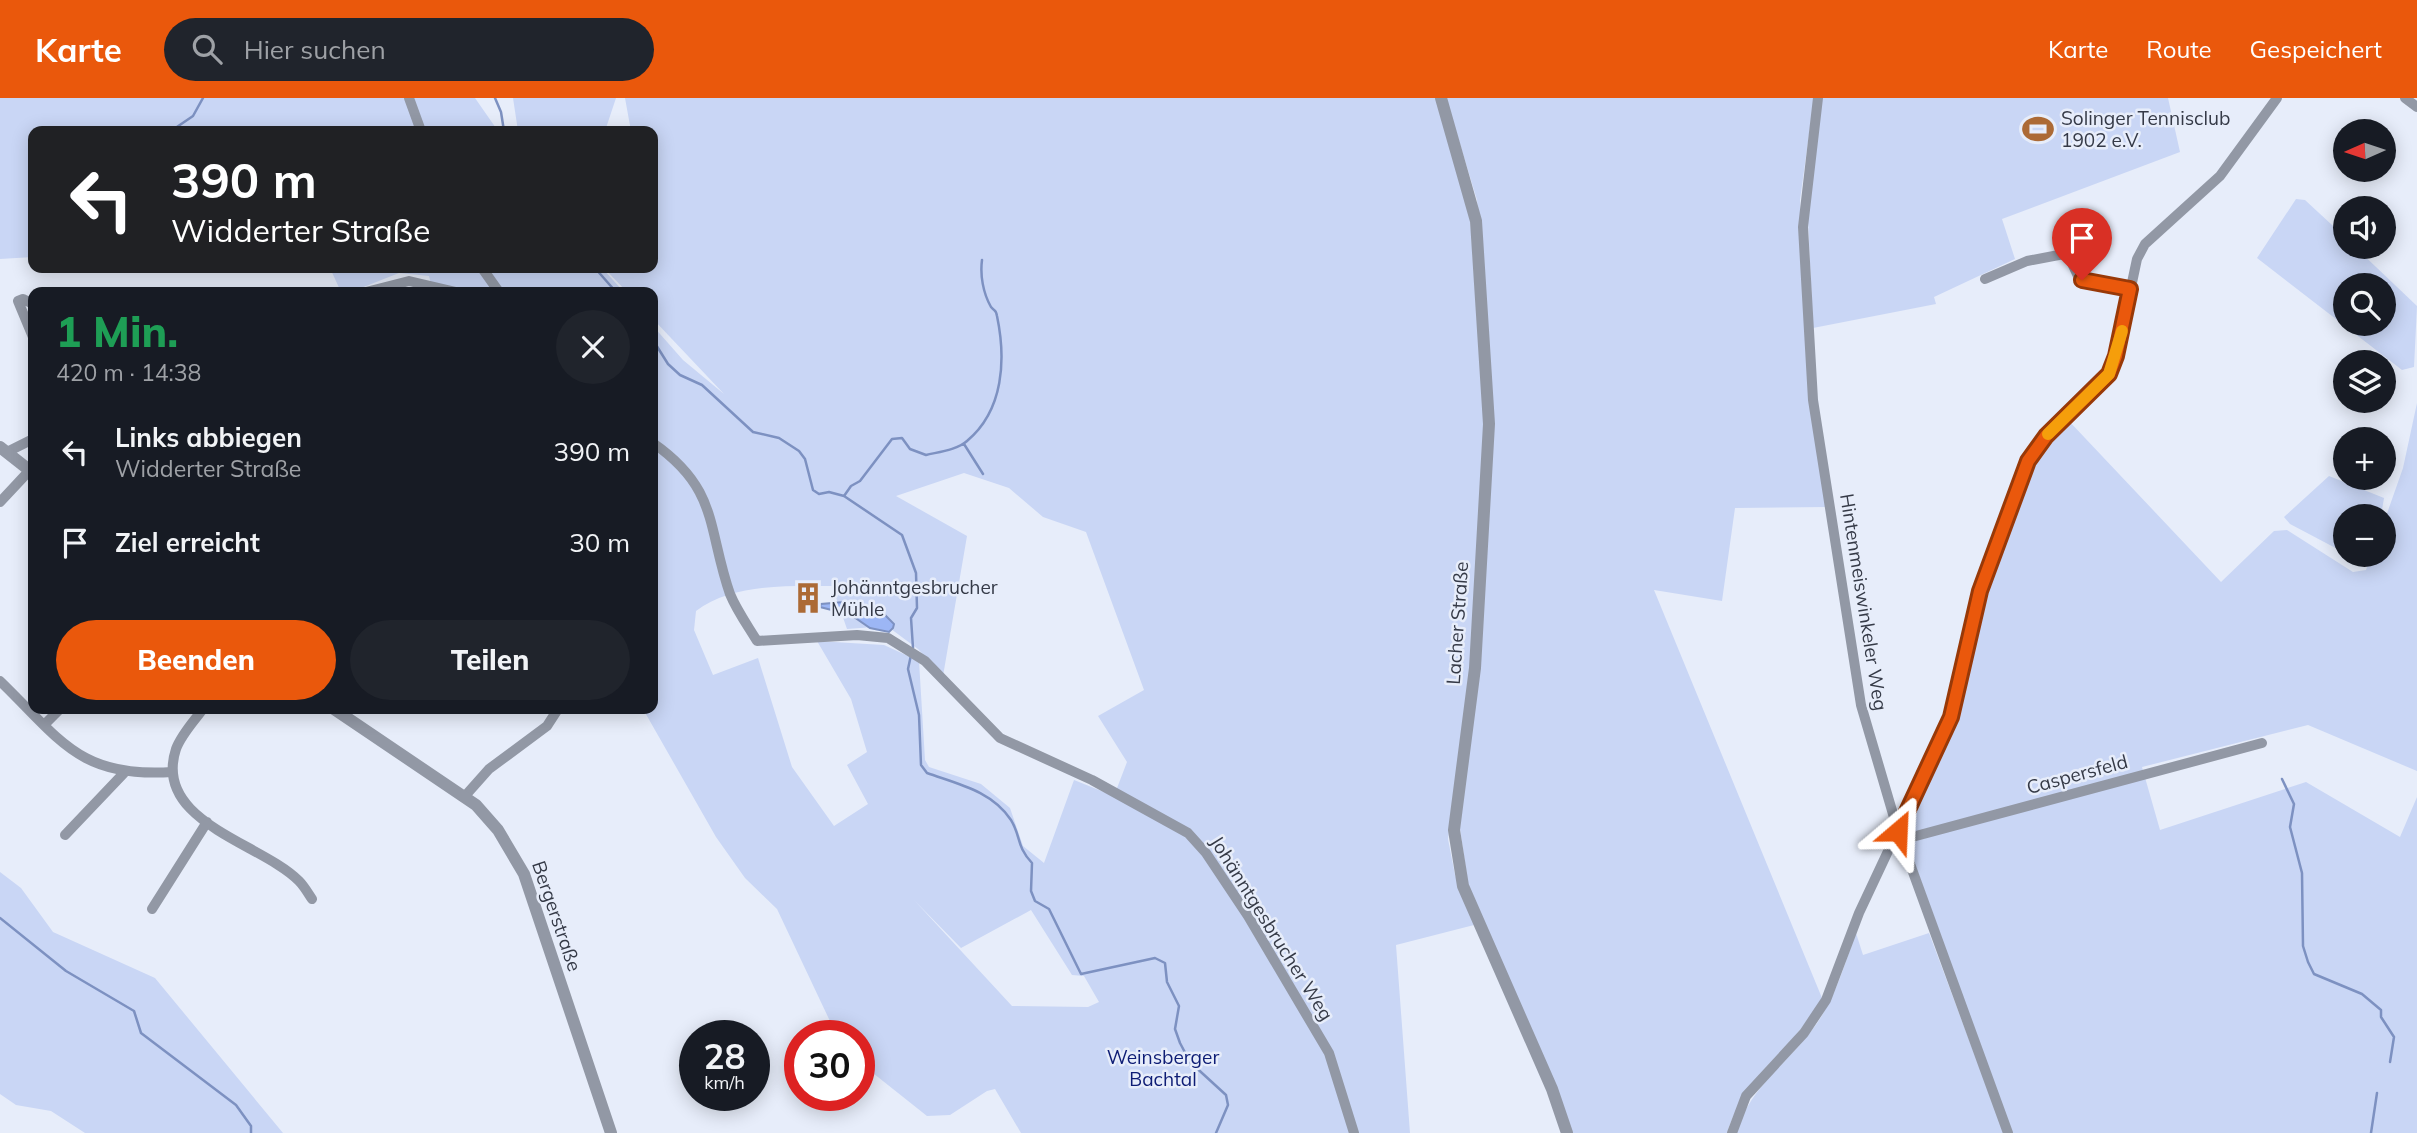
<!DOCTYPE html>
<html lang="de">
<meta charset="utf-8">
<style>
:root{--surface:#171b24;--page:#20242c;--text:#f1f3f6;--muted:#9ea1a6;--accent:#ea580c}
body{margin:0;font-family:Mulish,sans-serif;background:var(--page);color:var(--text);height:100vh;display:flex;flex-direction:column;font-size:26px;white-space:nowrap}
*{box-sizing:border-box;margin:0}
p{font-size:23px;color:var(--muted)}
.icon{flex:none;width:38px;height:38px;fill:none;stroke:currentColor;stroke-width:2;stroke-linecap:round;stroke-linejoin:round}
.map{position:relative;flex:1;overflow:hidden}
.drawer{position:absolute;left:28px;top:189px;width:630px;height:427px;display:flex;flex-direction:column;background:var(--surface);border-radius:14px;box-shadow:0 4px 18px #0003}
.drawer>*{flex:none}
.top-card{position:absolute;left:28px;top:28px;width:630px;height:147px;border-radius:14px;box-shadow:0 4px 18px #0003;background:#202124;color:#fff;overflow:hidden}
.needle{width:46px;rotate:267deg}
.buttons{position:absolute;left:2333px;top:21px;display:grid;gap:14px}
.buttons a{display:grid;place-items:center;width:63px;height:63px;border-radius:50%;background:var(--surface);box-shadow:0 4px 18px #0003;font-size:35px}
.speed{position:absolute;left:679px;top:922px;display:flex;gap:14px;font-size:35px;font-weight:700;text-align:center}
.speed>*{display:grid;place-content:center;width:91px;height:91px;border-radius:50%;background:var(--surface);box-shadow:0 4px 18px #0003;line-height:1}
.speed small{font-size:18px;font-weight:400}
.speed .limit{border:10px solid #d22;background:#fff;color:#111}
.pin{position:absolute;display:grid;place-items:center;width:60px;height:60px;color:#fff;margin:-72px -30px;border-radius:50% 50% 50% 0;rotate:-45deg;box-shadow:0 0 7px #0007}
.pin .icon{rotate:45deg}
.me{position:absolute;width:77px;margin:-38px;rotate:26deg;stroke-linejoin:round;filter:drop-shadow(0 0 5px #0008)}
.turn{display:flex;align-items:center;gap:24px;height:147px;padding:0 28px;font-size:32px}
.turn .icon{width:91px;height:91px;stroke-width:2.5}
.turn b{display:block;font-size:49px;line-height:60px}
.round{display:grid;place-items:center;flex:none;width:74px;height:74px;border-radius:37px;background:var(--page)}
.overview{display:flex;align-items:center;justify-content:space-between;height:119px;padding:0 28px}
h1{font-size:42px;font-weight:800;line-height:52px;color:#1e9e55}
.cta{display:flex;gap:14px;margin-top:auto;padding:14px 28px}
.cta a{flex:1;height:80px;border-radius:42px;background:var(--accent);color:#fff;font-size:28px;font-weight:800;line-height:80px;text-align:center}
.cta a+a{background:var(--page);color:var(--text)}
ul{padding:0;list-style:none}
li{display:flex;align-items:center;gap:21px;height:91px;padding:0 28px}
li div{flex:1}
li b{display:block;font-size:26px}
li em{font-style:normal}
header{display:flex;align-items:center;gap:42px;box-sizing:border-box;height:98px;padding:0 35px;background:var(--accent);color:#fff}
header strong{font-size:33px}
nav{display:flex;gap:38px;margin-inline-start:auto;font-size:24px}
.search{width:490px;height:63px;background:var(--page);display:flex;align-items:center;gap:18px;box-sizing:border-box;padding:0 24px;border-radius:38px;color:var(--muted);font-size:26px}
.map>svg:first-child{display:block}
</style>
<header>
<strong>Karte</strong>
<div class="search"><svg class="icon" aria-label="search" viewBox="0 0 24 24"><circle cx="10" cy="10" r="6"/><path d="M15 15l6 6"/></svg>Hier suchen</div>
<nav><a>Karte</a><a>Route</a><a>Gespeichert</a></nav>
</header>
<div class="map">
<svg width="2417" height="1035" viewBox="0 0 2417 1035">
<rect width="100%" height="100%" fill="#e7edfa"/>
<path fill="#c9d6f5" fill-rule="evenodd" d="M0 0H475L498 33H33V159L0 161Z
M513 0H616L605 33H518Z
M625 0H1436L1469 103 1484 325 1471 570 1448 741 1455 777 1474 827 1396 847 1410 1035H1021L995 991 987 993 950 1017 927 1018 859 964V938H837L777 811 745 780 716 739 643 611H653V228L683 262 724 296 653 221V194H627L604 170H653V33H631ZM964 375 1009 390 1043 419 1086 434 1144 592 1098 618 1127 664 1114 698 1074 682 1044 765 1023 748 1010 710 981 686 929 669 925 662 919 563 884 547 817 543 851 601 867 654 847 667 868 706 834 728 792 669 758 560 713 577 694 532 696 513C732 485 789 488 832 488L847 531 887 528 918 551 943 578 967 438 896 398ZM914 802 961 850 1031 812 1072 877 1084 878 1099 904 1088 909 1012 908Z
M1446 0H1814L1800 102 1806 258 1826 409 1735 410 1722 503 1654 492 1822 900C1792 954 1747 972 1727 1035H1571L1469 792 1459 724 1494 325 1477 102Z
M1822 0H2168L2180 54 2002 121 2015 161 1934 199 1936 206 1813 230 1808 122Z
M2296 101 2305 102 2345 139V149H2355L2417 208 2414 269 2402 272 2257 160ZM2345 187H2384V226H2345Z
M330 170H602L624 194H441L432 190 429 178 399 175 351 194H341Z
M2417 305V673L2308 627 2142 669 2160 732 2306 684 2400 739 2417 699V1035H2012L1906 741 1905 728 1955 618 1979 508 2028 371 2043 346 2068 322 2221 484 2274 433 2287 432 2353 474 2366 472 2371 457H2384V424L2403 370Z
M2329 378 2384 400 2381 418H2345V455L2290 426 2284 419Z
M0 774 21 790 53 834 155 880 283 1035H85L51 1013 16 1007 0 996Z
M1856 835 1863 857 1929 835 2004 1035H1736C1751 988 1783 970 1812 932 1834 904 1844 868 1856 835Z"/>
<path fill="#9cb6f5" stroke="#7d91c1" stroke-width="2" d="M844 504 885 517 894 526 893 530 889 534 870 530 851 517 820 509 821 506Z"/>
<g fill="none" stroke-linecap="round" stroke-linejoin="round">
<path stroke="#7d91c1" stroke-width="2.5" d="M495 0 501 14 504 33
M171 33 193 18 203 0
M595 170 616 194
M653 242 668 266 680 277 702 287 753 334 779 340 799 353 805 361 813 392 819 396 829 394 844 398 902 437 916 475 917 510 911 520 913 550
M964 346 983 376
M844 398 851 388 860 383 892 341 902 340 910 351 926 357C938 354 957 352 967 343 1004 312 1006 261 997 218 996 211 995 214 991 209 983 195 980 177 982 162
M911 557 908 571 919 617 921 667 927 675C958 686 992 693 1011 722 1021 738 1016 748 1032 765L1031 793 1035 803 1049 811 1081 876 1155 860 1165 865 1167 884 1179 908 1175 931 1180 945 1190 964 1226 997 1228 1007 1216 1035
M2282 681 2294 706 2290 729 2302 775 2303 848 2308 864 2314 876 2362 896 2381 912V919L2394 939 2390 964
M0 820 66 873 134 913 141 935 236 1007 251 1028V1035
M2371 1035 2377 995"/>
</g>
<path fill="#aab7d6" d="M798 494H817V506H799Z"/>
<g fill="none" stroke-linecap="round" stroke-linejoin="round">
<path stroke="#9298a5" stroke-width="10" d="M409 0 421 33
M1818 0 1803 129 1813 302 1861 607 1898 733 2008 1035
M2405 0 2417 9
M482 170 499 194
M1985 181 2027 163 2064 156 2070 161 2079 180 2130 191
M366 194 409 183 456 194
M33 206 23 201 18 203 33 239
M653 345C719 391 707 430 730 496 737 513 748 528 757 543L857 537 888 540 925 563 1000 640 1092 682 1188 735 1206 755 1248 818 1329 955 1354 1035
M7 354 33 341
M0 404 30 372
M0 583C61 642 79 680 172 674
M203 611C194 623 181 637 176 651 152 724 262 745 299 783 304 788 308 795 312 801
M45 626 60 611
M465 698 489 671 547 628 558 611
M65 737 124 675
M1901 742 2262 645
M152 811 207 724
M1732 1035 1746 998 1804 935 1826 902 1859 815 1951 619 1980 493 2028 363 2046 338 2108 276 2119 246 2137 161 2145 146 2220 78 2277 0"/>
<path stroke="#9298a5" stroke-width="12" d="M1441 0 1476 123 1489 326 1475 570 1454 732 1463 788 1552 991 1567 1035
M0 349 33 375
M334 611 476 707 498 732 524 776 611 1035"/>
</g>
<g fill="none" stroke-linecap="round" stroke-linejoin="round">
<defs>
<path id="route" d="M1898 733 1951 619 1980 493 2028 363 2046 338 2109 276 2116 258 2130 191 2082 182"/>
</defs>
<use href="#route" stroke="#983908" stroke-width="18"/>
<use href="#route" stroke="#ea580c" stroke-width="12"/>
<path stroke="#f59e0b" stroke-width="12" d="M2048 336 2109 276 2122 233"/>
</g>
<defs>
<symbol id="stadium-bare" viewBox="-9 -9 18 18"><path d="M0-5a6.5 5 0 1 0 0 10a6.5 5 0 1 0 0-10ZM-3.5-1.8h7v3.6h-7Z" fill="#ac6a35" stroke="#e7edfa" stroke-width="2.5" paint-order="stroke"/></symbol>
<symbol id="building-bare" viewBox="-9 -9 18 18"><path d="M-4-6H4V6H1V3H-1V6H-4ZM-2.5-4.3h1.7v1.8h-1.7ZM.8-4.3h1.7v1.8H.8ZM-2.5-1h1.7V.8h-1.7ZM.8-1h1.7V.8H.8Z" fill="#ac6a35" stroke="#e7edfa" stroke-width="2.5" paint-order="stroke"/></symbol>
</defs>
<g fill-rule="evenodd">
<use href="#stadium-bare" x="2016" y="9" width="44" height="44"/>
<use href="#building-bare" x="786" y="478" width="44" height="44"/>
</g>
<g text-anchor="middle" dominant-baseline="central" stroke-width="5" stroke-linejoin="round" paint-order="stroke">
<g font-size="19" fill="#353a47" stroke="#e7edfa" text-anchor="start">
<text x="2061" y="20">Solinger Tennisclub<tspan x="2061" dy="22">1902 e.V.</tspan></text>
<text x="831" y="489">Johänntgesbrucher<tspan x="831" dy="22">Mühle</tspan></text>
</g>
<g font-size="19" fill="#353a47" stroke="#e7edfa">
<text transform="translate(1864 504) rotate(81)">Hintenmeiswinkeler Weg</text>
<text transform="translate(1457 525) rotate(-86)">Lacher Straße</text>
<text transform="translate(2077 676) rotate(-15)">Caspersfeld</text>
<text transform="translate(557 818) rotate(71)">Bergerstraße</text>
<text transform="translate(1272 830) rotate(58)">Johänntgesbrucher Weg</text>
</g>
<g font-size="19" fill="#0e1d75" stroke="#e7edfa">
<text x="1163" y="959">Weinsberger<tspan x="1163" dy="22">Bachtal</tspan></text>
</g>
</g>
</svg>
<div class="buttons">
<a><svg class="needle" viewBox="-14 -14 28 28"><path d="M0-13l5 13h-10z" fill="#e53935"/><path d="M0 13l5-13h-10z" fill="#9ea1a6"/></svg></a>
<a><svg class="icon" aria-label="sound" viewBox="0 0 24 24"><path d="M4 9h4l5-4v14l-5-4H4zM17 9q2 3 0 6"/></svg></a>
<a><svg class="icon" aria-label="search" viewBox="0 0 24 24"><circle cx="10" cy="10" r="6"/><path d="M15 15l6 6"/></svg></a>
<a><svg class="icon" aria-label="layers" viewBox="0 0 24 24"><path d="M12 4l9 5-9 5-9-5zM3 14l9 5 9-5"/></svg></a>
<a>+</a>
<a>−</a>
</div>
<div class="speed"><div>28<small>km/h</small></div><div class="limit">30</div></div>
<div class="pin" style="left:2082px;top:182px;background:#d93025"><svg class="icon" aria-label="arrive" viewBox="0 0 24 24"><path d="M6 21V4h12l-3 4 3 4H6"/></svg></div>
<svg class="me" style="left:1898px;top:733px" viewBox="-20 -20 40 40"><path d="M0-17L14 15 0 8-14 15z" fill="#ea580c" stroke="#fff" stroke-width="4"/></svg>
<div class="top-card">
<div class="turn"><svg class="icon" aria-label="left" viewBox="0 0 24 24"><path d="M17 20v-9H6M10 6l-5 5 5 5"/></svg><div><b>390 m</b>Widderter Straße</div></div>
</div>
<section class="drawer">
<div class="overview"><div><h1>1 Min.</h1><p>420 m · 14:38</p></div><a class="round"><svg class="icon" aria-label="close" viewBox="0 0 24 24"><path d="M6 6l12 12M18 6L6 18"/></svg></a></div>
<ul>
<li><svg class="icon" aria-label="left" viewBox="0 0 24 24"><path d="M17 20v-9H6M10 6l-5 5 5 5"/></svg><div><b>Links abbiegen</b><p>Widderter Straße</p></div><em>390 m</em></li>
<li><svg class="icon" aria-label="arrive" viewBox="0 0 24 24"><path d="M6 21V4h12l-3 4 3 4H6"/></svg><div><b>Ziel erreicht</b></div><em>30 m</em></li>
</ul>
<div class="cta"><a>Beenden</a><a>Teilen</a></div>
</section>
</div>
